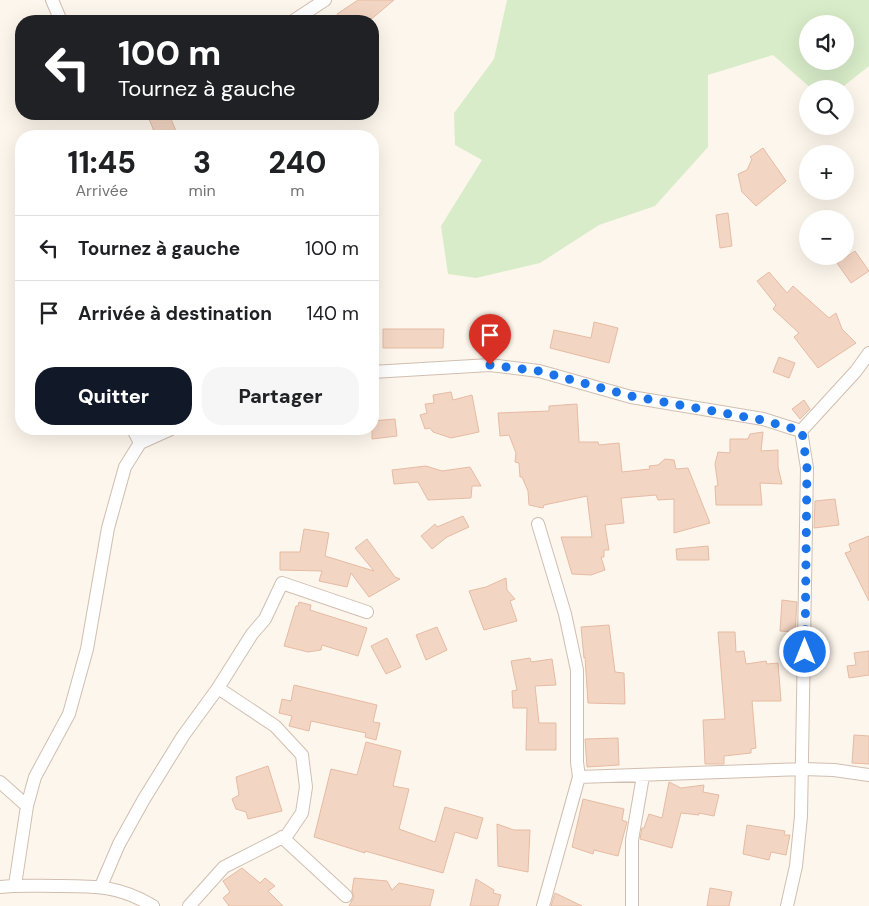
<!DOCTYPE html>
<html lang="fr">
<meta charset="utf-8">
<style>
:root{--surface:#fff;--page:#f6f6f6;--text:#202124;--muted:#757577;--line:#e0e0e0;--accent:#111827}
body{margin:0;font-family:"DM Sans",sans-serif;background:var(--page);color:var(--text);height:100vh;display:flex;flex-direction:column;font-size:19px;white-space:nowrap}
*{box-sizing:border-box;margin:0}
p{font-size:16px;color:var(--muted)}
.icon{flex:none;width:28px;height:28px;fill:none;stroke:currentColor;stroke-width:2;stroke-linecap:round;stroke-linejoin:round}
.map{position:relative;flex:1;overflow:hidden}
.drawer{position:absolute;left:15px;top:130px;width:364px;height:305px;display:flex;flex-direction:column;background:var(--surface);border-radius:20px;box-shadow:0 5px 20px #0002}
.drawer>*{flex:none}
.guide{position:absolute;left:15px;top:15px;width:364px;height:105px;border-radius:20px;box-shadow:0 5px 20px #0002;background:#202124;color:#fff;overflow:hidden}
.tools{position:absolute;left:799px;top:15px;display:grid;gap:10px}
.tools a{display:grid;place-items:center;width:55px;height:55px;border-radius:50%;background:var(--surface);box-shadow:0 5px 20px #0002;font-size:25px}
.pin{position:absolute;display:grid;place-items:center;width:42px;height:42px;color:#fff;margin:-51px -21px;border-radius:50% 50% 50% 0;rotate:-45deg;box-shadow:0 0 5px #0007}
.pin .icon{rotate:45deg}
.me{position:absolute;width:55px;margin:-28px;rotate:0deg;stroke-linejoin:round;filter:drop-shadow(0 0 4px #0008)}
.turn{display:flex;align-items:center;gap:18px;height:105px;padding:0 20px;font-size:22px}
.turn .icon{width:65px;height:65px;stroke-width:2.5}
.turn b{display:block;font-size:35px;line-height:42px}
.eta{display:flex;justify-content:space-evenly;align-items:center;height:85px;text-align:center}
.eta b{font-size:30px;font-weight:800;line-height:35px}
.action{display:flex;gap:10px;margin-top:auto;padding:10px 20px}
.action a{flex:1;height:58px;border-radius:20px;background:var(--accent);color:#fff;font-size:20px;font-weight:800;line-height:58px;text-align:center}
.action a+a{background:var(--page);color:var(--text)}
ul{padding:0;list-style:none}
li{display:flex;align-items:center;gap:15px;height:65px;padding:0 20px;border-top:1px solid var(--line)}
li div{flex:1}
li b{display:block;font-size:19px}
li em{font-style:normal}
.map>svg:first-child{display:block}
</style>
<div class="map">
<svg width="869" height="906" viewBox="0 0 869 906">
<rect width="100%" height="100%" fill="#fdf6ec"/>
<path fill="#d8ecc9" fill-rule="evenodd" d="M507 0H869V66L840 89H812L773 55 708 75V147L655 206 599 225 540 263 476 278 448 274 441 226 482 160 455 145 454 113 494 59ZM808 24H845V61H808Z"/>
<path fill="#f3d5c3" stroke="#e6bba3" d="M358 0H394L369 21H342L337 14Z
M163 114H169L178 136H156L149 119Z
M763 148 786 181 756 206 742 192 738 174 747 170 752 159 750 157Z
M728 213 732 246 720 248 716 215Z
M855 251 869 271 851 283 837 263Z
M769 272 787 293 793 286 829 318 836 313 842 329 856 343 818 368 794 337 799 333 773 309 776 305 757 281Z
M594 322 618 328 609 363 550 348 554 330 591 338Z
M383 329H444L443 348H383Z
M779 357 795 363 789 378 773 372Z
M451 392 453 400 472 395 479 432 451 438 433 432 430 428 425 429 420 415 427 413 425 404 434 403 433 395Z
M804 400 810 409 800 419 792 409Z
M577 404 579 442H598L599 445 619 443 622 472 650 469 649 466 658 465 665 459 674 460 676 469 688 468 710 523 674 533V499L658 500 656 495 621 498 624 523 605 525 609 550H604V557H601L605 570 591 575 572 574 561 537H592L587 496 544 505 543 508 529 505 528 491 522 477H520L519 463 515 462 516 453 509 435 500 436 498 413 549 411V406Z
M395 419 397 436 372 439V421Z
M763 432 761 451 778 450V467L782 484 760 483 762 505H716L715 486H718L715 464 718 452 730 453V439H748L750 434Z
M426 466 442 471 470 467 481 486H472L471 498 428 500 418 482 394 484 392 470Z
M835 499 839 525 814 528 815 501Z
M463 516 469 527 447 537 432 549 421 536 435 524 437 527Z
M304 529 329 533 325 556 374 571 355 548 367 539 395 577 400 579 369 597 351 573 347 587 319 581 322 571 280 570V552H300Z
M869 536V601L845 553 851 551 849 544Z
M708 546 709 560H677L676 549Z
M506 578 507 590 515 599 510 601 517 621 484 630 469 591 486 587Z
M782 600 797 602 795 632 780 631Z
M299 602 311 605 310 610 367 628 358 656 322 645 321 650 308 652 284 646 296 606H298Z
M609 625 615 672 624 673 625 704 588 703 585 657 584 658 581 627Z
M437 627 447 650 426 660 416 635Z
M718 632H735L736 652 744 651 746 664 766 661 767 664 778 663 781 701H752L756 748 751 749V753L724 756V764H705L703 720 725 719Z
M387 638 401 667 386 674 371 646Z
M869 651V675L849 678 847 666 856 665 854 653Z
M530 658 531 662 552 659 556 685 535 686 539 723H556V750H526L527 708H513L512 691 517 690 511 661Z
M294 685 377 705 373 722 380 723 376 740 365 737 366 733 311 721 309 731 289 726 292 716 279 713 282 699 291 701Z
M854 735 869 736V764L852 763Z
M618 738 619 765 587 767 585 739Z
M366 742 401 751 393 786 409 789 399 829 435 842 445 807 483 818 477 839 455 832 443 873 365 851V853L314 837 331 769 357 775Z
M268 766 282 811 248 819 246 812 236 809 232 799 239 795 236 777Z
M669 782 681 788 704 785 703 792 719 795 714 816 699 813V815L681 813 672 848 640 839 642 828H644L649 814 662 818Z
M583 799 624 809 622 820 627 822 618 856 594 850 593 854 572 847Z
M497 824 514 830H530L528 872 498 866Z
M747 825 785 831 784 835H790L786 855 771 852 769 860 743 854Z
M242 868 260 883 265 878 275 886 268 891 283 906H229L223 898 230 892 223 881Z
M354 878 387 881 392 890 399 883 434 890 430 906H349L354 897 352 891Z
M476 879 494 890 493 893 501 895 498 906H470Z
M710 888 732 892 729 906H707Z
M555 893 582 906H551Z"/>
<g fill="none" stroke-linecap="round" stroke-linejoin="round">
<defs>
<path id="street" d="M52 0 61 21
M293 21 325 0
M372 372 490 365 539 371 631 397 763 419 801 431 807 468 801 816 796 866 787 906
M133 429 140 443
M801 431 856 371 869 353
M538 524 565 614 577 670V762L579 777 543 906
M579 777 803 769 834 770 869 775
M0 782 27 806
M282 837 346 896
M15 885 27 806 35 777 69 714 87 649 108 528 125 467 140 443 171 429
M101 886 119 844 144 799 183 736 218 688 252 634 265 619 282 583 367 612
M0 887C18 885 36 886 55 886 93 886 118 885 153 906
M189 906 224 867 287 835 302 813 306 787 302 755 275 726 218 688
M632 906V840L643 776"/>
</defs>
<use href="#street" stroke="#d1beb0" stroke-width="14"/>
<use href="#street" stroke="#fff" stroke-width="12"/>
</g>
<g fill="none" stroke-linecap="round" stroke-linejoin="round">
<path stroke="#1a73e8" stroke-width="9" stroke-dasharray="0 16.2" d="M490 365 539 371 631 396 762 420 802 431 807 468 805 652"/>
</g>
</svg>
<div class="tools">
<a><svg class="icon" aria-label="sound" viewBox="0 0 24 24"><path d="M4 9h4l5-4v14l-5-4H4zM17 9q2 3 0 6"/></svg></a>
<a><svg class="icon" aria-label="search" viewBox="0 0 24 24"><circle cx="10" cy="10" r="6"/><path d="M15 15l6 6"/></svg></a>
<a>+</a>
<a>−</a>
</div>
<div class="pin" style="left:490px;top:365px;background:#d93025"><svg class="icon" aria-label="arrive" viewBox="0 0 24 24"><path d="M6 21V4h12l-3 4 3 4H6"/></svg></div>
<svg class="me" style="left:805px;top:652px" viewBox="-20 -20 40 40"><circle r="17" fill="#1a73e8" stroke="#fff" stroke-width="3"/><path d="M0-11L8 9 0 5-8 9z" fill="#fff"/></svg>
<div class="guide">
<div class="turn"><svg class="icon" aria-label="left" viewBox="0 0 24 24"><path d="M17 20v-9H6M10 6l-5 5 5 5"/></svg><div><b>100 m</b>Tournez à gauche</div></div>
</div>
<section class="drawer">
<div class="eta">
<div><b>11:45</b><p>Arrivée</p></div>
<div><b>3</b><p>min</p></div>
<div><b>240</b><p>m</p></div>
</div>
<ul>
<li><svg class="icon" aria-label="left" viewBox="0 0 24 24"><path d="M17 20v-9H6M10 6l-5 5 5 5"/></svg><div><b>Tournez à gauche</b></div><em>100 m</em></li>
<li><svg class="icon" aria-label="arrive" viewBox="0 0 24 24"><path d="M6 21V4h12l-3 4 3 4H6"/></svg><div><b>Arrivée à destination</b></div><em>140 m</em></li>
</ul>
<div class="action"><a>Quitter</a><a>Partager</a></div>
</section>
</div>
